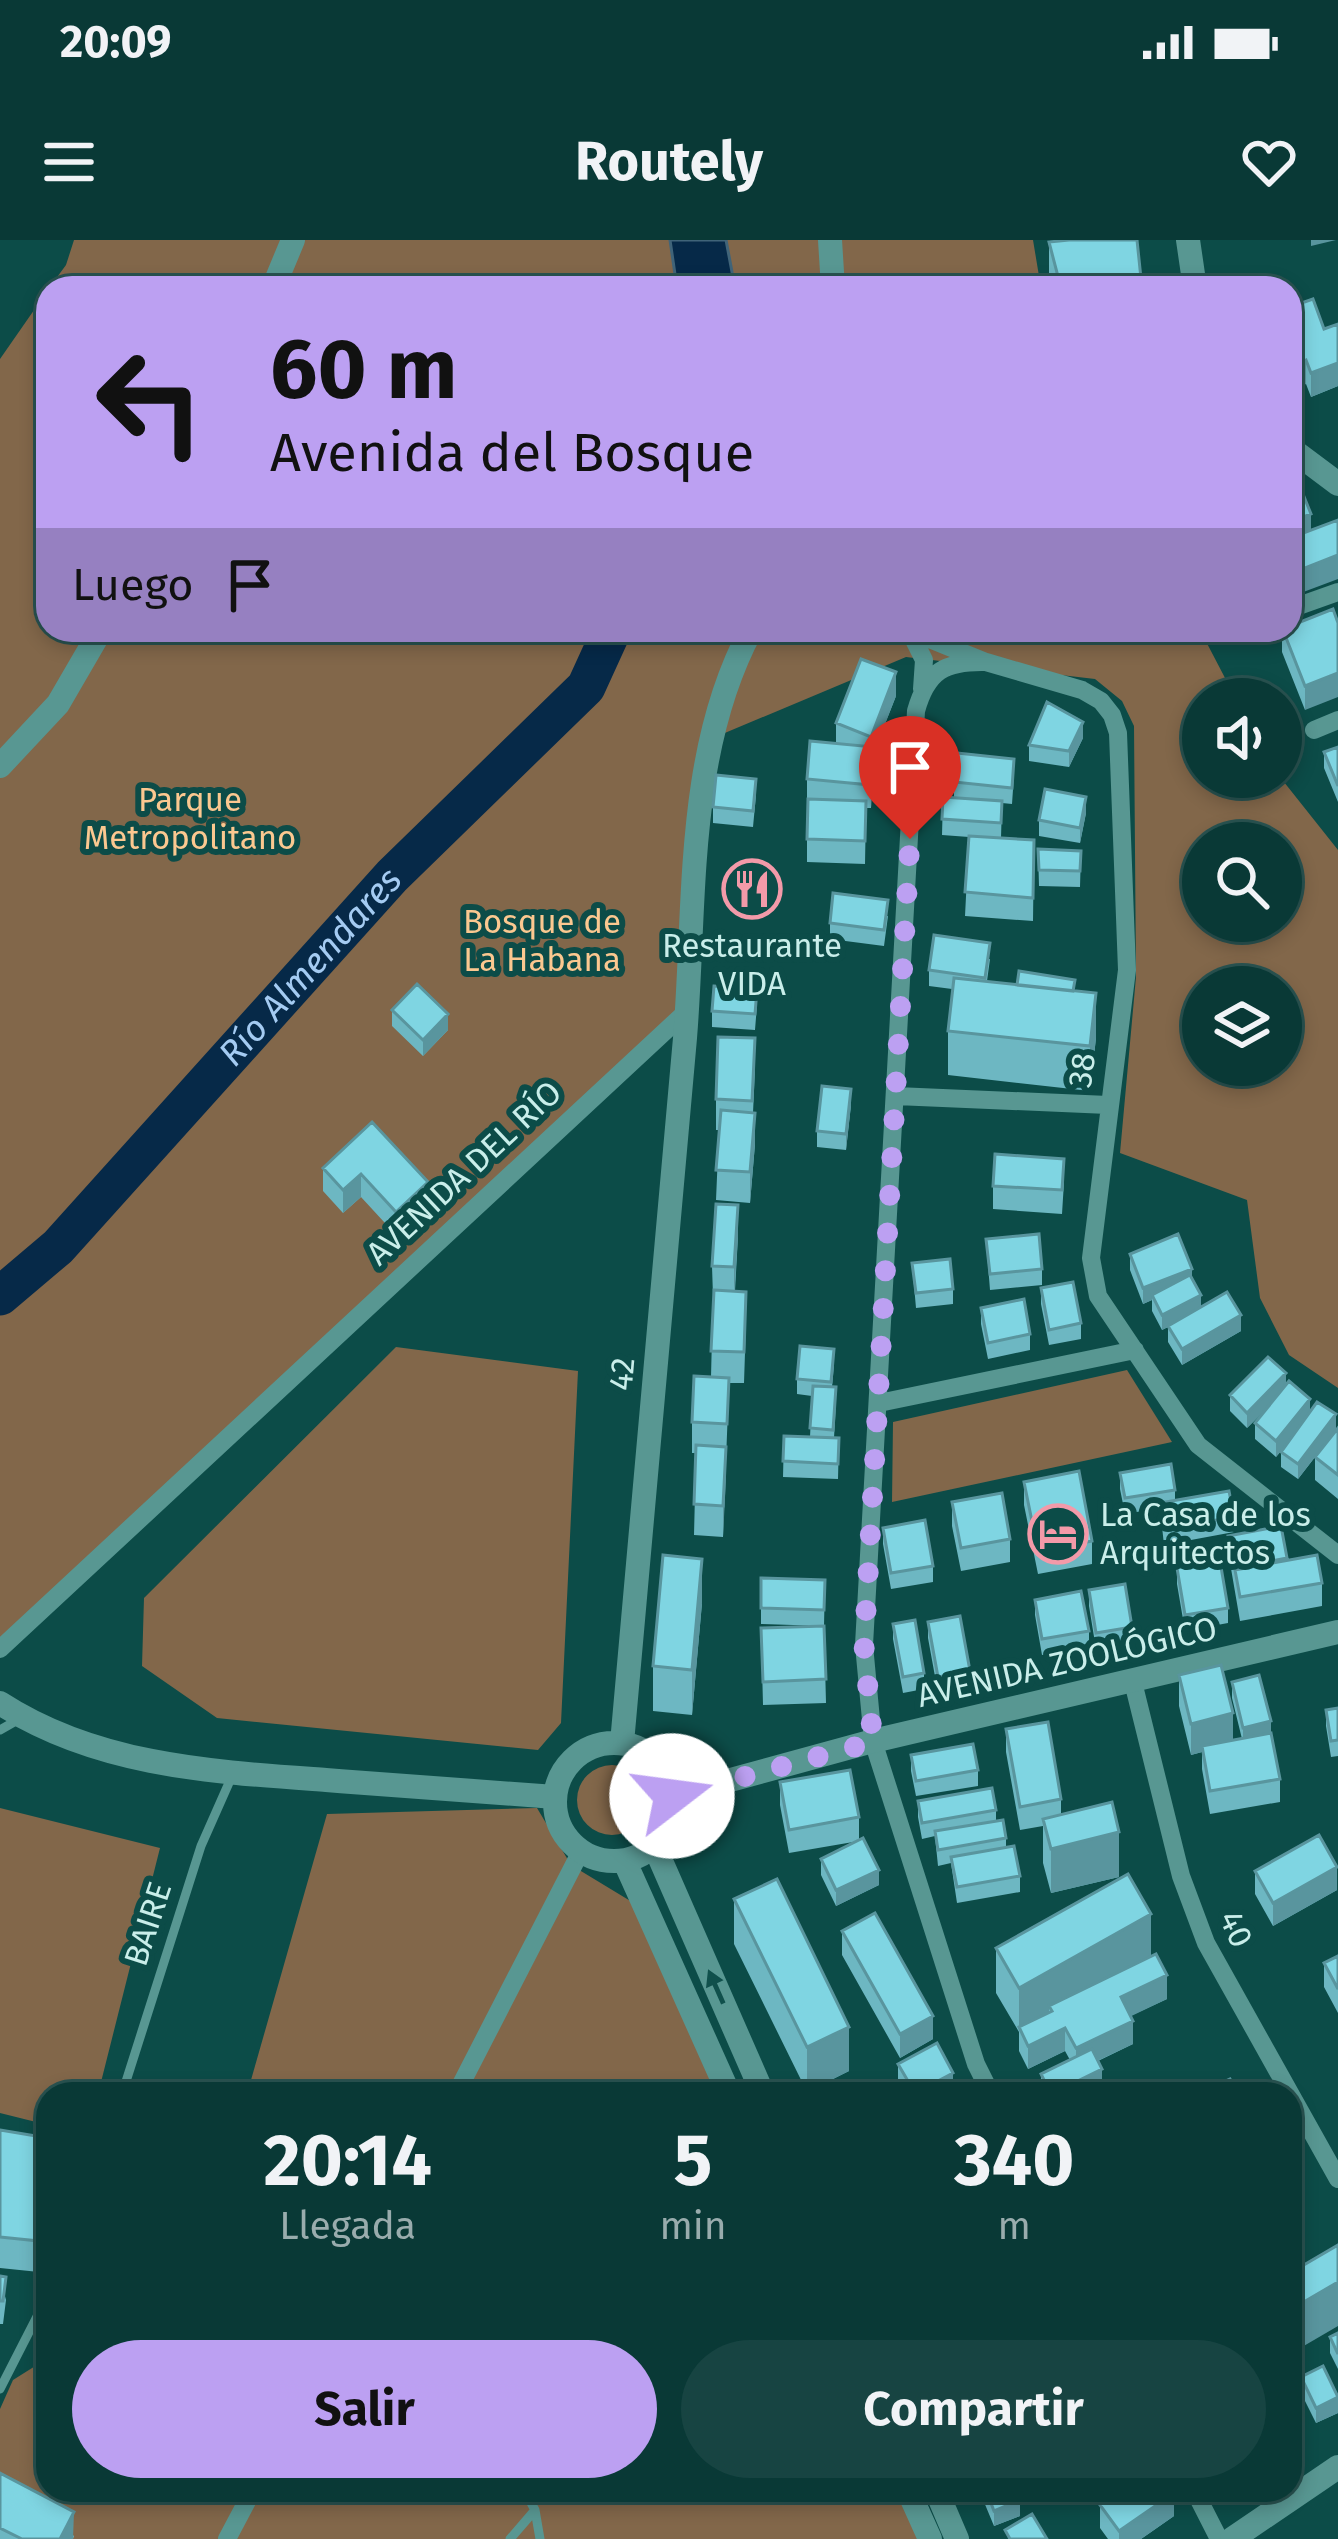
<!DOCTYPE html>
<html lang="es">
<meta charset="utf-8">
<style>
:root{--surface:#093936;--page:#174442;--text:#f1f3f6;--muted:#99acad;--line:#295351;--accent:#bca0f2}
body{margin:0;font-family:"Fira Sans",sans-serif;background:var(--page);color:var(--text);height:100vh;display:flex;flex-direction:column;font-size:45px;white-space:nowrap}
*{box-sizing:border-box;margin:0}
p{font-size:39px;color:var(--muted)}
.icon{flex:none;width:66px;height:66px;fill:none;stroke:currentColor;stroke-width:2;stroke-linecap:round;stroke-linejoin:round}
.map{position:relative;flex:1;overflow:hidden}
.details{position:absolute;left:36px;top:1842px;width:1266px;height:420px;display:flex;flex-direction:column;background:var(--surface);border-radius:36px;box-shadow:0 6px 18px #0003,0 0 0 3px var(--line)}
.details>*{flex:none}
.hud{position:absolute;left:36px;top:36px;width:1266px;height:366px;border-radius:36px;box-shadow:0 6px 18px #0003,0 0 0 3px var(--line);background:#bca0f2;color:#111;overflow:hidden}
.controls{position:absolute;left:1182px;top:438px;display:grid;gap:24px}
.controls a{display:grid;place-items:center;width:120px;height:120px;border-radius:50%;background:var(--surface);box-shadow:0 6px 18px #0003,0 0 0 3px var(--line);font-size:60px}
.pin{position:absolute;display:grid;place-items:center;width:102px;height:102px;color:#fff;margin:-123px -51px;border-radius:50% 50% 50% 0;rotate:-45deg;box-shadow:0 0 12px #0007}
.pin .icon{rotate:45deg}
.me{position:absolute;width:132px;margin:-66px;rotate:75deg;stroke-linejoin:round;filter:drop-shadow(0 0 9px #0008)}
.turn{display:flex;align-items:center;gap:42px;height:252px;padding:0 36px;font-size:54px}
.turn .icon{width:156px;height:156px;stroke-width:2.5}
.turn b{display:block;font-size:84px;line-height:102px}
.then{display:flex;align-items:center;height:114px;padding:0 36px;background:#0003;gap:24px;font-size:45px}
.eta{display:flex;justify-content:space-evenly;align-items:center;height:204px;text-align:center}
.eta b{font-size:72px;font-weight:700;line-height:84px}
.button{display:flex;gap:24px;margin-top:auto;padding:24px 36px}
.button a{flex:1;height:138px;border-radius:72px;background:var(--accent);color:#111;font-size:48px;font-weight:700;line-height:138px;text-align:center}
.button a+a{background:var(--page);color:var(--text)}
.status{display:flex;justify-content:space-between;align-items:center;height:84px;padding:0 60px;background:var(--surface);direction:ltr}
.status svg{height:33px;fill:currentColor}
header{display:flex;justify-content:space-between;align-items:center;height:156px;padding:0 36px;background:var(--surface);font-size:54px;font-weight:700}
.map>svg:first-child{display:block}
</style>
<div class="status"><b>20:09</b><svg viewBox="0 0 49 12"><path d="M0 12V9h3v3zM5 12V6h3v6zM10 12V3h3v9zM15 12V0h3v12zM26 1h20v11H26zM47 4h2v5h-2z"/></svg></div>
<header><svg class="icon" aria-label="menu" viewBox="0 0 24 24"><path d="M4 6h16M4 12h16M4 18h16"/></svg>Routely<svg class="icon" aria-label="heart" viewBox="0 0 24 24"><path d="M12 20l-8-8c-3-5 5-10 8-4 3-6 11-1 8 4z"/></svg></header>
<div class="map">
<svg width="1338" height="2299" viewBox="0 0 1338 2299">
<rect width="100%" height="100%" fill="#0c4c48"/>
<path fill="#82674a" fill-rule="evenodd" d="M74 0H670L677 48H49L66 25Z
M726 0H1033L1041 48H735Z
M48 50V390H596L588 444 626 390H1200L1236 459H1203V537H1280L1338 610V1148L1289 1115 1260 1058 1247 960 1120 913 1136 737 1134 486 1122 461 1095 439 906 417 720 495 687 771 0 1406V119ZM1203 603H1281V681H1203ZM1203 747H1281V825H1203Z
M396 1107 578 1131 561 1483 538 1510 217 1478 142 1426 144 1358Z
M1127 1130 1172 1202 892 1262 893 1182Z
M577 1560a35 35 0 1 1 70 0a35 35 0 1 1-70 0Z
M0 1568 160 1608 98 1854H48V1885L0 1873Z
M537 1568 571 1625 637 1665 723 1854H247L327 1574Z
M48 2118V2250H903L925 2299H0V2169L13 2140Z"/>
<path fill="#062948" stroke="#406479" stroke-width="3" d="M670 0H726L735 48H677Z"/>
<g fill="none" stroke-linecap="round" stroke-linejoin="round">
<path stroke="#062948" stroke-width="39" id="s1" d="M0 1056 58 1007 392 636 586 447 612 390"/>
<path stroke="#589792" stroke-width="9" d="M0 1490 21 1478
M122 1854 201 1606 232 1536
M0 2149 48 2055
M524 2250 535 2270 540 2299
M510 2299 535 2270"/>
<path stroke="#589792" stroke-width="18" d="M1290 369 1338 352
M909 390 924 420 922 449
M912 392 986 422 1082 450 1101 461 1112 475 1118 493 1127 730 1091 1018 1098 1056 1198 1205 1338 1315
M986 422C945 421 927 431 916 471L864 1405 873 1501 976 1824 991 1854
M1314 490 1338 480
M896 856 1108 865
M879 1163 1135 1110
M0 1409 687 771
M1133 1442 1181 1636 1206 1703 1338 1939
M456 1854 581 1611
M1194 2250 1219 2299
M227 2299 253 2250"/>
<path stroke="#589792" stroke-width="24" d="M830 0 833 48
M1188 0 1195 48
M273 48 293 0
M1290 208 1338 244
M0 526 58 464 101 390
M0 1463C97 1526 214 1532 326 1540 402 1546 478 1551 555 1557
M622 1503C643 1268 664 1033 685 798 696 663 685 513 751 390
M555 1562a59 59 0 1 1 118 0a59 59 0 1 1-118 0Z
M672 1556 873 1501 1338 1392
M654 1605 763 1854
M625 1622 729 1854
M908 2250 930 2299
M936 2250 957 2299
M1232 2299 1338 2227"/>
</g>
<path fill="#6db7c2" d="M1049 2 1142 48H1053L1049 33Z
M1290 67 1324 89 1338 84V146L1311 157 1306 144 1302 145 1290 114Z
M1333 369 1305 470 1282 412V390Z
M896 456 874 512 871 568H866L865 624 807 622V539L836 503V483Z
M1083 498 1069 527 1029 521V505Z
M1338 507V562L1324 528V512Z
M1014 535 1012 564 1002 563 1001 598 1034 600 1033 681 965 676 969 597 942 595 943 557 954 558V542Z
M756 555 753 587 713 583V567Z
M1086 573 1080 603 1039 596V580Z
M1038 609 1081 611 1080 647 1039 646Z
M888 676 884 706 830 699V683Z
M990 719 987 741 1075 751 1096 798 1090 851 948 835V791L952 749 929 746V730Z
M757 765 755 790 712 787V771Z
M392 770 448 790 423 816 392 786Z
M755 829 753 873 755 904 750 963 716 960 719 890H716V859Z
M851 865 846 910 817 907V891Z
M372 882 428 965 396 995 361 957 343 973 323 951V928Z
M1064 942 1062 974 993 969V946Z
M738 996 735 1051 746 1082 744 1143H729L723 1297 694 1295 696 1213H692V1182L711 1137 713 1056 712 1026Z
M986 999 1042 1029V1045L990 1050Z
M1130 1014 1192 1038 1201 1067 1241 1091 1182 1125 1168 1102V1087L1162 1090 1152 1071V1060L1143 1064 1130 1030Z
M912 1023 953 1049V1064L916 1068Z
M1041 1048 1081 1083V1099L1049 1105 1041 1064Z
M981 1068 1030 1094V1110L988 1119 981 1084Z
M834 1125 832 1147 836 1163 834 1198H839L838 1239 783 1237 784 1196 810 1197 812 1156 797 1154V1139Z
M1286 1146 1310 1172 1336 1190 1338 1188V1259L1315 1240V1217L1298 1239 1281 1227V1212L1287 1204 1276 1217 1255 1199V1183L1266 1169 1247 1188 1230 1171V1155Z
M1120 1233 1175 1250V1261L1234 1277V1292L1164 1305 1160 1268 1125 1274 1120 1249Z
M1024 1242 1092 1301V1324L1038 1334 1024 1265Z
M952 1262 1010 1299V1322L961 1331 952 1286Z
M883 1288 933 1326V1342L891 1349 883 1304Z
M1228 1296 1287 1318V1320L1322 1343V1366L1240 1381 1228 1311Z
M1177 1328 1228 1368V1383L1185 1391 1177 1344Z
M761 1338 825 1340 824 1386 761 1384Z
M1089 1350 1132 1387V1402L1096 1409 1089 1366Z
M1035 1360 1089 1391V1407L1042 1415 1035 1375Z
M702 1363 692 1475 653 1471V1426Z
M928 1382 970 1431V1447L938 1453 928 1398Z
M893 1384 924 1433V1449L903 1453 893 1399Z
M824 1386 826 1463 763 1465 761 1388Z
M1179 1435 1233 1500 1242 1499 1232 1458V1442L1271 1494 1280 1539V1562L1210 1574 1202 1529V1512L1191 1515 1179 1466Z
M1338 1468V1516L1331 1517 1326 1486V1470Z
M1006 1489 1061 1559V1574L1119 1637 1051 1653 1043 1623V1586L1020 1590 1006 1512Z
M911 1515 978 1530V1546L916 1556 911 1531Z
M780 1542 859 1577V1601L879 1645 836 1666 821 1635V1619L859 1601 789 1613 780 1565Z
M918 1561 996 1570V1581L1006 1598V1607L1020 1636V1652L957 1663 951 1623 938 1626 935 1596 922 1599 918 1577Z
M1255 1631 1337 1650 1273 1686 1255 1654Z
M734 1659 849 1831 807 1852 734 1704Z
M842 1691 933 1799 900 1818 842 1715Z
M996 1708 1151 1717 1167 1759 1130 1776 1133 1804 1098 1821 1102 1845 1084 1854H1043L1041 1849V1834L1070 1820 1065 1811 1028 1829 1019 1811V1792L996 1753Z
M1338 1716V1773L1324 1747V1723Z
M898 1824 953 1849 943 1854H906L898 1840Z
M0 1890 48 1898 39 2032 0 2028Z
M0 2036 6 2060 3 2084H0Z
M1338 2093V2129L1330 2113V2097Z
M1301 2137 1338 2173 1316 2183 1301 2153Z
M0 2233 74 2296 73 2299H0Z
M979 2250H1016L1020 2276 994 2286Z
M1100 2265 1174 2276 1141 2299H1108L1100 2288Z"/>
<path fill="#59959e" d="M1311 0H1336L1311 6Z
M1306 120V144L1302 145V122Z
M1338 123V146L1311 157V133Z
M1311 274V298L1290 305V282Z
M1338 315V339L1290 357V334Z
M896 432V456L874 512 871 568V497Z
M1338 433V457L1305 470V446Z
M1083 482V498L1069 527V511Z
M1086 557V573L1080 603V588Z
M1096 753V798L1090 851V806Z
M448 774V790L423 816V800Z
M851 849V865L846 910V894Z
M755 873V904L750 963V932Z
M361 934V957L343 973V950Z
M428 942V965L396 995V972Z
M738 965V996L734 1058V1027Z
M1192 1029V1044L1152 1055V1060L1143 1064V1048Z
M1201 1055V1070L1162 1090V1075Z
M1241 1075V1091L1182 1125V1109Z
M1286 1133V1149L1247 1188V1173Z
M1310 1159V1175L1276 1217V1201Z
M1336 1174V1190L1298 1239V1224Z
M726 1207V1238L723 1297V1266Z
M702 1319V1363L692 1475V1430Z
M1233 1473V1504L1202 1506V1512L1191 1515V1484Z
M1271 1481V1497L1243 1503V1488Z
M1119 1592V1637L1051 1653V1609Z
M1337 1627V1650L1273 1686V1663Z
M879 1630V1645L836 1666V1650Z
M1151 1674V1718L1049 1766V1776L1019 1788V1748Z
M1167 1735V1759L1121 1781V1757Z
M933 1776V1799L900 1818V1794Z
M1133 1781V1804L1076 1831V1808Z
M849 1787V1831L807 1852V1807Z
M1065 1788V1811L1028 1829V1806Z
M1102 1829V1845L1084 1854H1051Z
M953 1833V1849L943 1854H915Z
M48 1959V1990L39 2032V2001Z
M1338 2042V2086L1290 2114V2070Z
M1338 2157V2173L1316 2183V2168Z
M1297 2171V2194L1290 2197V2174Z
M1174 2253V2276L1141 2299H1119V2291Z
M1020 2260V2276L994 2286V2271Z
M74 2272 73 2299H60Z"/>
<path fill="#7fd5e2" stroke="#59959e" stroke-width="3" d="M1069 0H1137L1142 48H1061L1049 2Z
M1313 59 1324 89 1338 84V123L1311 133 1306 120 1302 122 1290 91V67Z
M1297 239 1311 274 1290 282V242Z
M1338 280V315L1290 334V298Z
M1333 369 1338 383V433L1305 446 1283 390H1290V386Z
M861 419 896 432 871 497 836 483Z
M1047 462 1083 482 1069 511 1029 505Z
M810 501 874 507 871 545 807 539Z
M1338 507V546L1324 512Z
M957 513 1014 519 1012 548 954 542Z
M716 535 756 539 753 571 713 567Z
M1045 549 1086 557 1080 588 1039 580Z
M943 557 1002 561 1001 583 942 579Z
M808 559 866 561 865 601 807 599Z
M969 596 1034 600 1033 658 965 652Z
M1038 609 1081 611 1080 631 1039 630Z
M833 653 888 660 884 690 830 683Z
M934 695 990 703 985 738 929 730Z
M1019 731 1075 740 1073 751 1017 745Z
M954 738 1096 753 1090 806 948 791Z
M417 744 448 774 423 800 392 770Z
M714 746 757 749 755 774 712 771Z
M718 797 755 798 752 861 716 859Z
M822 846 851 849 846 894 817 891Z
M721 870 755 873 750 932 716 930Z
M372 882 428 942 396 972 361 934 343 950 323 928Z
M995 914 1064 919 1062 950 993 946Z
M716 964 738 965 734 1027 712 1026Z
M1039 994 1042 1029 990 1034 986 999Z
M1178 994 1192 1029 1143 1048 1130 1014Z
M950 1019 953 1049 916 1053 912 1023Z
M1190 1035 1201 1055 1162 1075 1152 1055Z
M1073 1042 1081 1083 1049 1090 1041 1048Z
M714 1050 746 1052 744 1112 711 1111Z
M1227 1052 1241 1075 1182 1109 1168 1086Z
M1024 1059 1030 1094 988 1103 981 1068Z
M800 1106 834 1109 831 1142 797 1139Z
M1268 1117 1286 1133 1247 1173 1230 1155Z
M694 1136 729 1138 727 1184 692 1182Z
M1289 1141 1310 1159 1276 1201 1255 1183Z
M813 1146 836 1147 833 1190 810 1188Z
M1317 1162 1336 1174 1298 1224 1281 1212Z
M1338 1188V1235L1315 1217Z
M784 1196 839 1198 838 1224 783 1221Z
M696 1205 726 1207 723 1266 694 1264Z
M1171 1224 1175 1250 1125 1258 1120 1233Z
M1079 1231 1092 1301 1038 1311 1024 1242Z
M1229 1251 1234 1277 1164 1289 1160 1263Z
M1002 1253 1010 1299 961 1308 952 1262Z
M925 1280 933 1326 891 1333 883 1288Z
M1281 1286 1287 1318 1234 1328 1228 1296Z
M663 1315 702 1319 692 1430 653 1426Z
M1317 1315 1322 1343 1240 1357 1235 1330Z
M1220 1321 1228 1368 1185 1375 1177 1328Z
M761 1338 825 1340 824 1370 761 1368Z
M1125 1344 1132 1387 1096 1393 1089 1350Z
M1081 1351 1089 1391 1042 1399 1035 1360Z
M960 1376 970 1431 938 1437 928 1382Z
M915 1380 924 1433 903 1437 893 1384Z
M824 1386 826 1439 763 1442 761 1388Z
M1221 1425 1233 1473 1191 1484 1179 1435Z
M1259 1435 1271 1481 1243 1488 1232 1442Z
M1338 1468V1500L1331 1501 1326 1470Z
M1048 1482 1061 1559 1020 1567 1006 1489Z
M1271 1493 1280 1539 1210 1551 1202 1506Z
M973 1504 978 1530 916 1541 911 1515Z
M850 1530 859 1577 789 1590 780 1542Z
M992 1548 996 1570 922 1583 918 1561Z
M1112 1562 1119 1592 1051 1609 1043 1579Z
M1003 1580 1006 1598 938 1610 935 1591Z
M1319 1595 1337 1627 1273 1663 1255 1631Z
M863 1598 879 1630 836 1650 821 1619Z
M1014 1606 1020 1636 957 1647 951 1617Z
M1128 1634 1151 1674 1019 1748 996 1708Z
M777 1639 849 1787 807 1807 734 1659Z
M875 1673 933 1776 900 1794 842 1691Z
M1156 1714 1167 1735 1121 1757 1133 1781 1076 1808 1065 1788 1028 1806 1019 1787 1052 1771 1049 1766Z
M1338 1716V1749L1324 1723Z
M937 1803 953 1833 915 1853 898 1824Z
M1092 1809 1102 1829 1051 1854 1041 1834Z
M1230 1839 1238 1854H1198Z
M834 1847 838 1854H821Z
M0 1890 48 1898V1959L39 2001 0 1997Z
M1338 2005V2042L1290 2070V2033Z
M0 2036 6 2037 3 2061H0Z
M1338 2093V2114L1330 2097Z
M1323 2126 1338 2157 1316 2168 1301 2137Z
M1290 2157 1297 2171 1290 2174Z
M0 2233 74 2272 60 2299H22L0 2288Z
M986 2250H1016L1020 2260 994 2271Z
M1121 2250H1171L1174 2253 1119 2291 1100 2265Z
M1032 2274 1047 2299H1010L1005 2290Z"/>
<defs><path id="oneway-solid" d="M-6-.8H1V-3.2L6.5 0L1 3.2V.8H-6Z" transform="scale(3)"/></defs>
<use fill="#10504c" href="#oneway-solid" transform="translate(716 1747) rotate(-114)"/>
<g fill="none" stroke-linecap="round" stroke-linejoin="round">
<path stroke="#bca0f2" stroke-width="21" stroke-dasharray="0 37.8" d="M672 1556 873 1502 864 1406 910 599"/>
</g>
<defs>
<symbol id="restaurant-ring" viewBox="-11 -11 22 22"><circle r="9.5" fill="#0c4c48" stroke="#f39aa9" stroke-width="1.5"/><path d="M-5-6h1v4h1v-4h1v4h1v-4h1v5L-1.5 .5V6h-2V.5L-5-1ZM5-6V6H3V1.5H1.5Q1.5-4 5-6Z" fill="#f39aa9"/></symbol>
<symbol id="hotel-ring" viewBox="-11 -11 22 22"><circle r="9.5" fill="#0c4c48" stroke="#f39aa9" stroke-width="1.5"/><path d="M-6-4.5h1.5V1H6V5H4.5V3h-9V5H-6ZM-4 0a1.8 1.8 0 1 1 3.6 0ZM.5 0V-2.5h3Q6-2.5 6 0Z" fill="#f39aa9"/></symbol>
</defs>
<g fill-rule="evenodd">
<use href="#restaurant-ring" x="719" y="616" width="66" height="66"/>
<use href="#hotel-ring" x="1025" y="1261" width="66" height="66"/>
</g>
<g text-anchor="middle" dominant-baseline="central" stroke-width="12" stroke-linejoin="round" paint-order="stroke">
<g font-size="33" fill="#fbc890" stroke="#0c4c48">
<text x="190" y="560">Parque<tspan x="190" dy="38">Metropolitano</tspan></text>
<text x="542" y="682">Bosque de<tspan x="542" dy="38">La Habana</tspan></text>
</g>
<g font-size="33" fill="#c9eeea" stroke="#0c4c48">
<text x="752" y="706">Restaurante<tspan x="752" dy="38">VIDA</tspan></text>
<text x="1100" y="1275" text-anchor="start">La Casa de los<tspan x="1100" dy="38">Arquitectos</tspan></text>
</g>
<g font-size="33" fill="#c9eeea" stroke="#0c4c48">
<text transform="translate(1082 830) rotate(-82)">38</text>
<text transform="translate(464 933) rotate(-43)">AVENIDA DEL RÍO</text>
<text transform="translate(622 1134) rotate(-85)">42</text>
<text transform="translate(1067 1422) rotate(-13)">AVENIDA ZOOLÓGICO</text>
<text transform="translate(148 1684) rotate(-72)">BAIRE</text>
<text transform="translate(1236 1689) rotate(65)">40</text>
</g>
<g font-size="36" font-style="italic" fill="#a4cbf2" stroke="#0c4c48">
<text stroke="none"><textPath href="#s1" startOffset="453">Río Almendares</textPath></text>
</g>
</g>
</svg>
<div class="controls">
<a><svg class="icon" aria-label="sound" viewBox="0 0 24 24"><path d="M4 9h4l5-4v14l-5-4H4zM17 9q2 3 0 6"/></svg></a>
<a><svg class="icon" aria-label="search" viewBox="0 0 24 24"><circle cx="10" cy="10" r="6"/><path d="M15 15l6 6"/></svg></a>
<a><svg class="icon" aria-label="layers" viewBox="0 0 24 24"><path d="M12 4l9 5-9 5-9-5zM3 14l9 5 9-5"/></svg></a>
</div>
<div class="pin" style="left:910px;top:599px;background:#d93025"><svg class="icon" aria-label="arrive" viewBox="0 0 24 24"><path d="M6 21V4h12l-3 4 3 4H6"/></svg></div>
<svg class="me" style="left:672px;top:1556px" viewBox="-20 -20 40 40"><circle r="19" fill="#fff"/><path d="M0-13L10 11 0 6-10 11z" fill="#bca0f2"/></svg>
<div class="hud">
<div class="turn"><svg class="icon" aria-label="left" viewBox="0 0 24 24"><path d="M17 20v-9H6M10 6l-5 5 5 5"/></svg><div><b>60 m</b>Avenida del Bosque</div></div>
<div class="then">Luego<svg class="icon" aria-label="arrive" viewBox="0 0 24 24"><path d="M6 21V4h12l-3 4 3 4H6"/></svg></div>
</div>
<section class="details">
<div class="eta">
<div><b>20:14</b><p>Llegada</p></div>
<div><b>5</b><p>min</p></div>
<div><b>340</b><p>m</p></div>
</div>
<div class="button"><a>Salir</a><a>Compartir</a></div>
</section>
</div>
